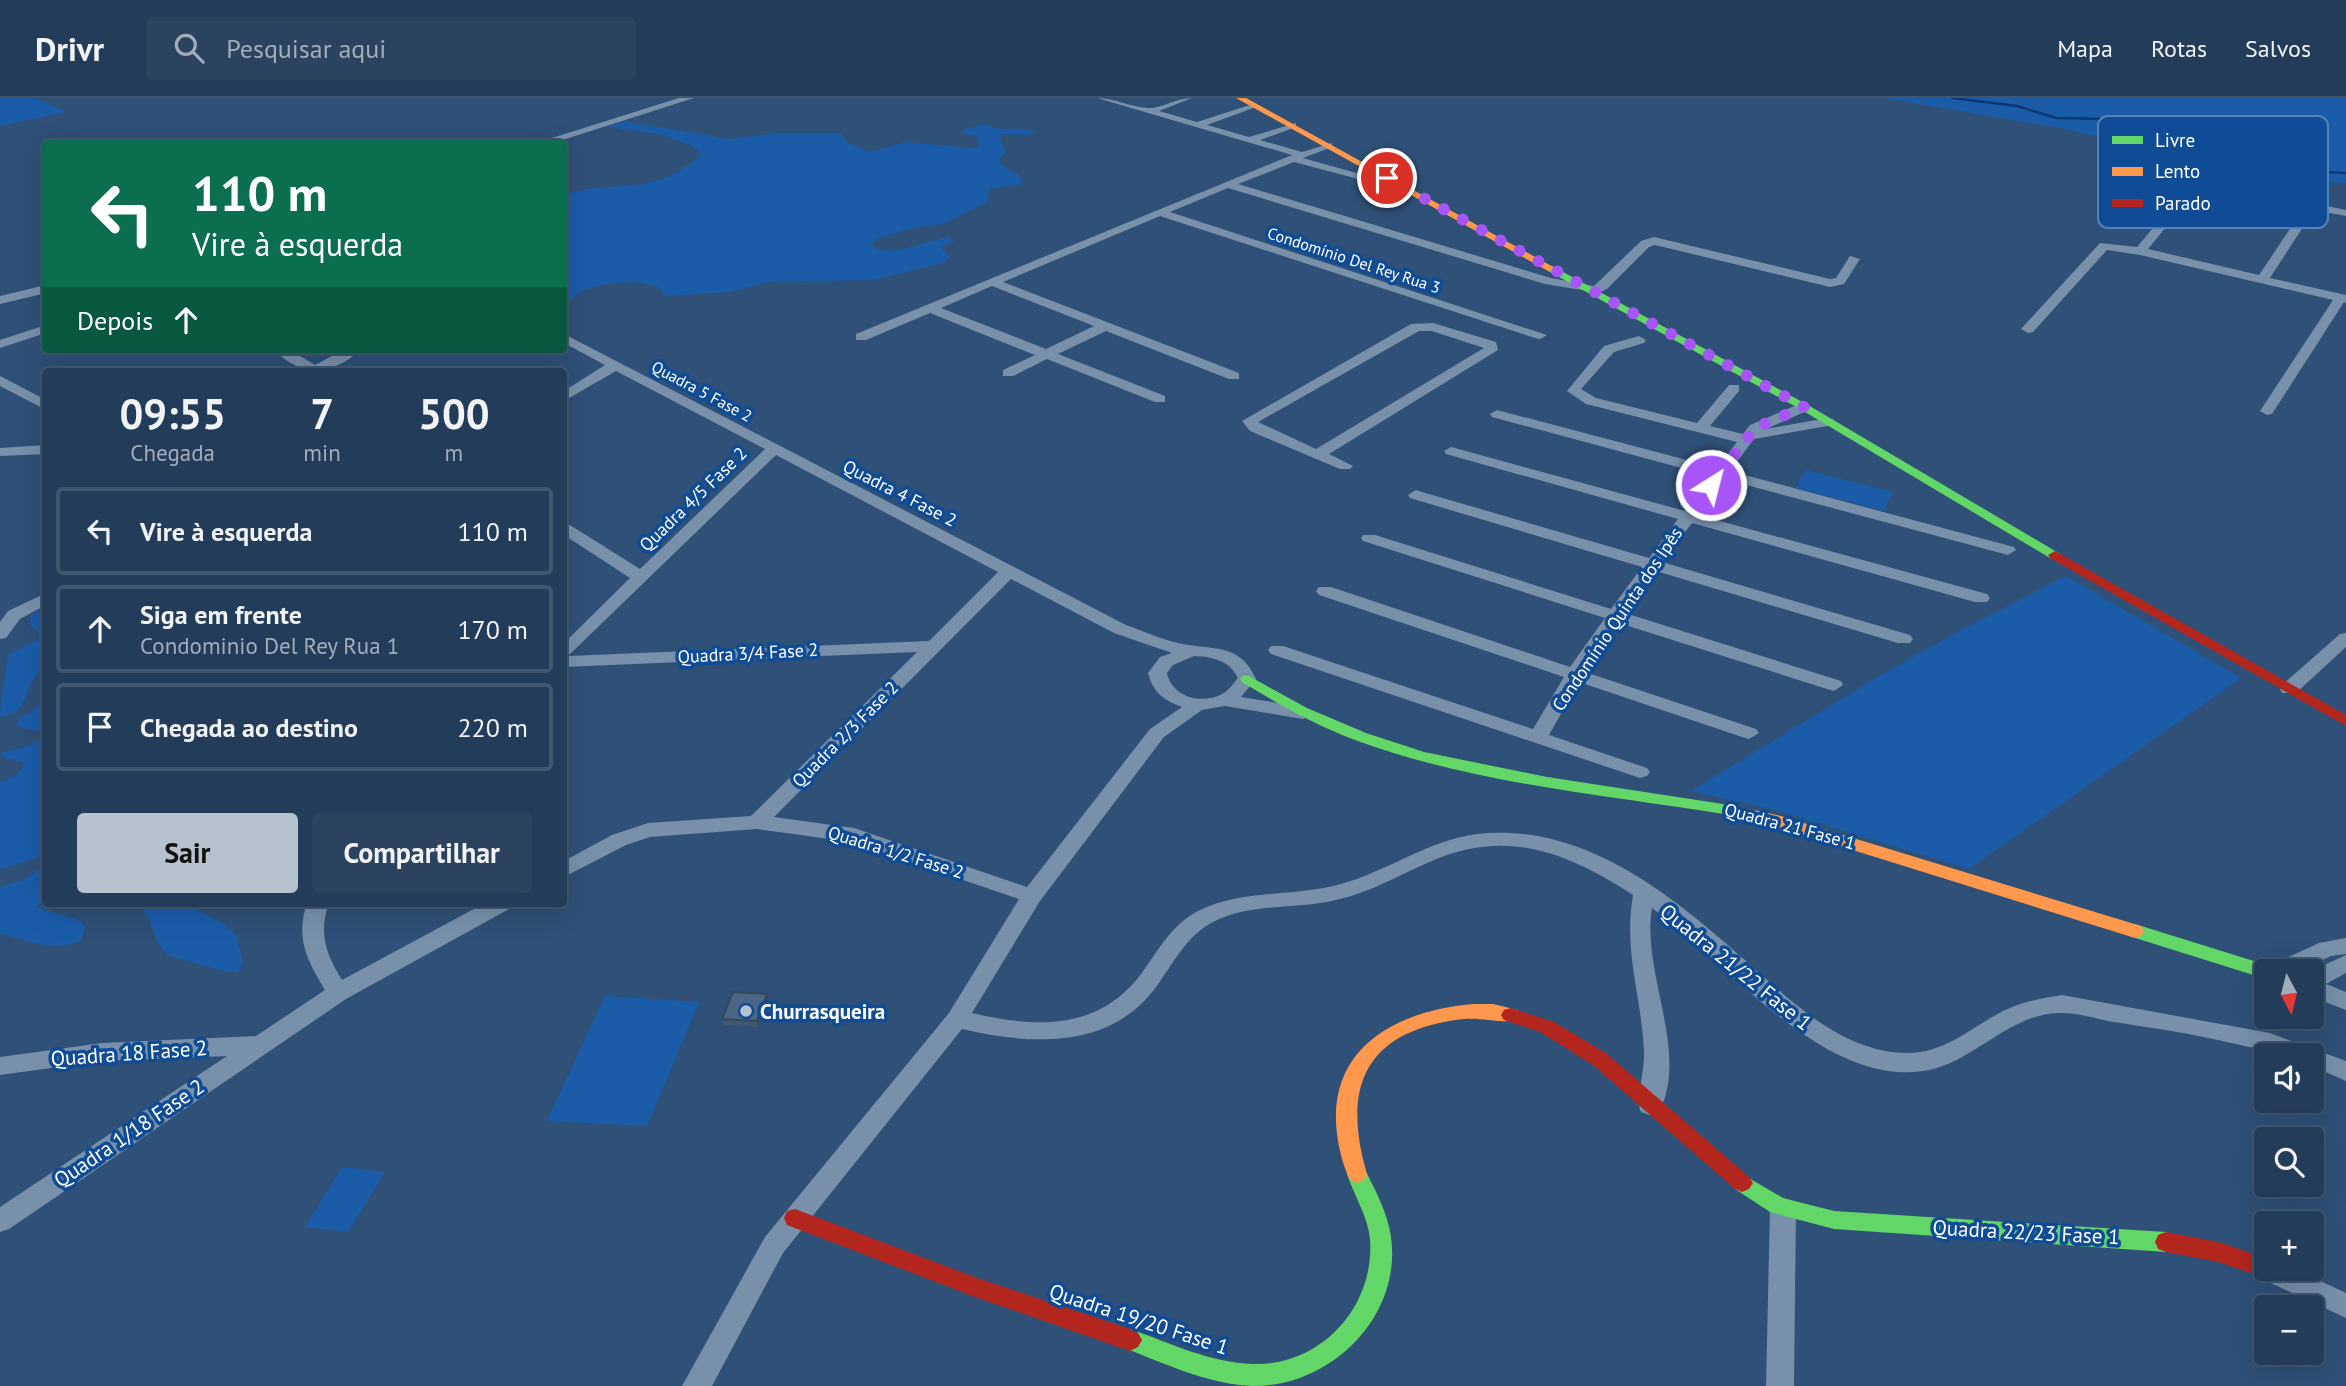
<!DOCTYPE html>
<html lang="pt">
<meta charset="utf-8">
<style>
:root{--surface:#233c59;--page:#2b435f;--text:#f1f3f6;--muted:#a3adba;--line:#40566f;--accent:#b6c2cf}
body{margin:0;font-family:"PT Sans",sans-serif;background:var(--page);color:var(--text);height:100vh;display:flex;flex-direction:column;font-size:26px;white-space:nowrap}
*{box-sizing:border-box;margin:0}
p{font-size:23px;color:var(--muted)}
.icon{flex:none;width:38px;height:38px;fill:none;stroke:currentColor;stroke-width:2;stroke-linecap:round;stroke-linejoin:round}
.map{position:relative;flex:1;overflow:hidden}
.sheet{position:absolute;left:42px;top:270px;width:525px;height:539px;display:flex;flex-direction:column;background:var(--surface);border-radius:7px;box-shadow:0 7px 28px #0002,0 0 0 2px var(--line)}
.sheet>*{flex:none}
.top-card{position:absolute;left:42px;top:42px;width:525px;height:214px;border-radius:7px;box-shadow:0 7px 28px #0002,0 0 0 2px var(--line);background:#0b6e4f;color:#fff;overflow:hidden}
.needle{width:46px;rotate:173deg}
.fabs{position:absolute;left:2254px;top:861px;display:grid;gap:14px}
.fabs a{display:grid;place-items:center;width:70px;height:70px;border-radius:7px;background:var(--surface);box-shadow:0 7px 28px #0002,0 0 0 2px var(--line);font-size:35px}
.pin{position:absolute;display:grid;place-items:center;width:60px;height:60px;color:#fff;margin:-30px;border:4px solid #fff;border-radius:50%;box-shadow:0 2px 7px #0007}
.me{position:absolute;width:77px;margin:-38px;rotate:36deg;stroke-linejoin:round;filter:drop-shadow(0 0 5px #0008)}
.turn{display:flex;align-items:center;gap:24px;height:147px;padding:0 35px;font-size:32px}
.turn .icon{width:91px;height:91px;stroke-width:2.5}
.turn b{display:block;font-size:49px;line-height:60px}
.then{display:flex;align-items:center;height:66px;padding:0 35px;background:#0003;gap:14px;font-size:26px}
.eta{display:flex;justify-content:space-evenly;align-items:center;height:119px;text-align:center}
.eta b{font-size:42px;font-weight:600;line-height:49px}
.button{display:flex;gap:14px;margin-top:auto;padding:14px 35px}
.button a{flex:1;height:80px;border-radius:7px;background:var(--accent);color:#111;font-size:28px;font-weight:600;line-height:80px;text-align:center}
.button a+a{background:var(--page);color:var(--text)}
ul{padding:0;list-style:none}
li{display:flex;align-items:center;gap:21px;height:88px;margin:0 14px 10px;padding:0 21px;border:4px solid var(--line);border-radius:7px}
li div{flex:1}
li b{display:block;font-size:26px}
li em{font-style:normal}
header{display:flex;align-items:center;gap:42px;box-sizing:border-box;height:98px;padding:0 35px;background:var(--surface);border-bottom:2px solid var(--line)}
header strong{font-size:33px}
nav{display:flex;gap:38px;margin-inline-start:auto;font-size:24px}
.search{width:490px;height:63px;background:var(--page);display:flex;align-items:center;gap:18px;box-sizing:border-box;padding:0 24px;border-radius:7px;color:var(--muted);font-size:26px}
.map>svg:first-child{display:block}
</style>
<header>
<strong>Drivr</strong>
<div class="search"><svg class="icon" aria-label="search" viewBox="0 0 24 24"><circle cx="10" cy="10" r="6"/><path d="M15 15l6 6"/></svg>Pesquisar aqui</div>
<nav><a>Mapa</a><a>Rotas</a><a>Salvos</a></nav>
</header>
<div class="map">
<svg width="2346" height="1288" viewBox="0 0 2346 1288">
<rect width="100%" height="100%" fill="#2f5077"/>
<path fill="#1b5ca9" d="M0 0H35L67 14 0 28Z
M1885 0H2346V85L2316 84 2274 75 2229 60 2179 57 2065 31Z
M624 23 729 41 777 35H841L847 44 871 54 906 44 973 50 979 48 978 39 963 35 964 31 986 26C1002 36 1019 26 1036 34L1026 37 1002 36 999 40 1006 54 999 61 1000 66 1019 77 1023 86 989 91 987 104 943 126 913 130 878 140 871 147C888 162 930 141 949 139L955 143 940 149 950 159 944 165 873 182 769 184 730 194 665 198 660 190C640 180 601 184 582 193 574 197 572 204 564 205V97C604 82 646 97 685 69 692 64 697 63 701 55L690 47 660 36 608 29Z
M1806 372 1893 394 1884 413 1796 390Z
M2066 478 2241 580 1969 771 1771 711 1691 693 1876 580 1961 532Z
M45 511V571C19 584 36 613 0 619 0 597 6 579 8 557L38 541 39 535 30 527V521L34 515Z
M45 604V758L0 771V684C11 680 22 677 24 664L5 660 0 655C16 651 36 650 44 635L17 628 18 621Z
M45 768V801L36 809 81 823 85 829 81 843C48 856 31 841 0 836V789L23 782Z
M138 805H185L225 827 237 838 243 866 238 874H227L169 858 159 847 149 821Z
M605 898 699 904 647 1028 547 1023Z
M342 1069 385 1074 348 1134 305 1129Z"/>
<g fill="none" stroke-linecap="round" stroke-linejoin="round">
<path stroke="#0d3972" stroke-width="2.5" d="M1952 0 2017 8 2056 20 2106 21 2152 28 2302 73 2346 75"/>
<path fill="#7890aa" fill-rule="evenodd" d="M679 0H694L550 46H533Z
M1097 0C1115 0 1130 9 1148 10 1160 11 1176 0 1192 0L1159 13 1197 24 1256 5V9L1207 27 1249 39 1296 25V29L1260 42 1302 54 1332 45V49L1303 60 1413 91 1407 94 1294 64 1238 86 1551 180 1594 188 1641 143 1654 139 1830 181 1836 180 1850 158 1860 161 1844 186 1830 189 1655 147 1649 149 1607 191 1594 197 1588 193 1545 186 1228 90 1170 114 1547 237 1540 241 1535 240 1160 118 1003 184 1239 275V281H1229L1106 233 1058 256 1165 298V304H1155L1047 261 1013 278H1003V272L1035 257 930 215 866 242H856V236L1292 57ZM992 188 1094 228 1046 251 941 210Z
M2211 61 2220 63 2204 83 2346 112V118L2314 112 2270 180 2346 197V205L2344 204 2272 316 2267 317 2260 313 2333 202 2140 157 2107 152 2033 234 2028 235 2021 231 2100 145 2137 149ZM2199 89 2304 110 2259 177 2148 151Z
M46 187V195L0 206V198Z
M1433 225 1496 244 1498 252 1329 356 1353 368 1350 371H1340L1250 333 1242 323 1411 226ZM1419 233H1432L1484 250 1316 351 1258 324Z
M46 227V235L0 250V242Z
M564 236 1126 527C1143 533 1160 541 1178 545 1211 553 1239 543 1256 581L1241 599 1303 609 1312 615 1303 621 1225 608 1202 612 1164 639 1040 803 972 915C1036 930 1098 933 1141 876 1158 853 1171 827 1198 813 1242 791 1291 799 1337 787 1389 774 1432 738 1488 735 1589 729 1674 799 1746 863 1791 903 1843 955 1908 955 1945 955 1972 929 2003 913 2021 904 2042 900 2062 897L2270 935 2346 963V983L2312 968V957C2276 957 2243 947 2208 940 2177 933 2145 929 2114 924 2097 921 2079 915 2062 915 2014 914 1980 957 1937 970 1831 1000 1729 865 1652 810 1641 875 1690 954 1659 1014L1650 1017 1641 1014C1635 1002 1645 971 1644 955 1642 899 1623 854 1633 797 1572 757 1511 731 1439 760 1404 774 1373 794 1336 802 1295 812 1249 804 1211 825 1185 840 1173 866 1156 889 1110 952 1031 947 962 931L783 1155 712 1288H682L765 1139 949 915 1019 801 852 744 757 731 650 739 626 747 564 779V763L612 737 648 725 751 718 917 554 564 569V545L630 480 564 437V425L570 427 640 471 765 351 616 273 564 303V293L605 267 564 245ZM776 357 998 474 929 543 568 558ZM1011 481 1114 535 1172 555 1160 559 1148 575C1153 595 1164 602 1182 609L1150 631 1027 789 854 730 774 719ZM1194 558C1213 559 1229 562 1238 580 1233 586 1228 593 1222 596 1201 607 1172 599 1167 575L1173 567Z
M1639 238 1646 242 1644 245 1614 254 1581 291 1596 300 1697 325 1729 287H1739V293L1710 328 1743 336 1750 327 1799 306H1809V312L1766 331 1828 320 1833 321 1835 324 1833 327 1754 341 1730 373 2014 449 2016 452 2008 457 1724 381 1698 417 1987 496 1990 500 1987 504H1975L1692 425 1662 464 1910 537 1913 541 1910 545H1898L1656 473 1625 515 1841 583 1843 587 1834 593 1827 591 1619 525 1585 574 1756 631 1759 635 1749 641 1742 639 1579 584 1549 637 1647 670 1650 674 1647 678 1640 680 1271 556 1268 552 1271 548H1283L1533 631 1564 579 1319 497 1316 493 1319 489H1331L1570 569 1605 520 1363 443 1361 440 1363 437H1375L1611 511 1642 469 1410 400 1408 397 1416 392 1422 394 1649 460 1678 421 1446 356 1444 353 1451 349 1685 413 1711 378 1492 319 1490 316 1497 312 1717 370 1737 344 1586 306 1567 293 1604 248Z
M274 252H290L315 267 343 252H360C333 278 301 279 274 252Z
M0 278 46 302V312L0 288Z
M46 347V356L0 358V350Z
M46 495V507L20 521 6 540 0 541V524L8 513Z
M2346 535V549L2296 595H2282L2280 591 2282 587 2340 536Z
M307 805H329C318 836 326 856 342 882L485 805H514L511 810 346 901 9 1131 0 1134V1109L227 958 102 963 0 977V959L102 945 256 938 325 892C307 862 295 840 307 805Z
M2346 840V856L2331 858 2299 873H2268L2271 867 2319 845Z
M2346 857V875L2326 886 2346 894V912L2312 899 2311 873Z
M1783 1100 1792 1103 1796 1111 1794 1288H1766L1770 1111 1774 1103Z
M2266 1160V1171H2295L2346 1195V1220L2258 1179 2254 1171 2258 1163Z"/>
<path fill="#63d668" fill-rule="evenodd" d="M1552 168 1808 307 2062 457 2060 460H2050L1800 311 1548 173 1547 171Z
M1247 577 1307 610 1366 635 1424 654 1547 679 1736 708 1744 713 1736 718C1609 697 1477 687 1355 642 1315 627 1278 606 1242 584L1240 581 1242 578Z
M2135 826 2273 869 2275 873H2266V881L2129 838 2126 833 2129 828Z
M1357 1067 1364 1070C1375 1091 1388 1116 1391 1139 1402 1218 1332 1288 1254 1288 1210 1287 1163 1265 1122 1249L1118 1242 1122 1235 1130 1231C1170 1245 1211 1265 1253 1266 1321 1268 1375 1209 1370 1141 1368 1119 1354 1097 1347 1076L1350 1070Z
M1742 1076 1783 1100 1834 1113 2166 1134 2174 1137 2177 1144 2174 1151 2166 1154 1834 1131 1770 1114 1735 1091 1731 1085 1735 1079Z"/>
<path fill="#ff974d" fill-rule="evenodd" d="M1236 0H1246L1557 171 1548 173Z
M1736 708 1781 718 2141 828 2144 833 2141 838 2135 840 1772 727 1730 717 1728 713Z
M1474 906H1493L1518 912 1521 917 1518 922C1504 926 1481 919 1464 921 1366 932 1341 987 1367 1076L1364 1082 1357 1085 1350 1082C1343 1068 1339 1051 1337 1036 1326 949 1398 912 1474 906Z"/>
<path fill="#b3261e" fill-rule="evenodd" d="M2055 453 2346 617V628L2050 460 2048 457Z
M1511 910 1554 924 1607 956 1749 1079 1753 1085 1749 1091 1742 1094 1735 1091 1593 967 1540 934 1504 922 1501 917 1504 912Z
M795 1111 977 1180 1130 1231 1138 1235 1142 1242 1138 1249 1130 1253 975 1199 787 1127 784 1120 787 1113Z
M2166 1134 2218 1144 2266 1160V1171H2277L2274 1177 2266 1180 2218 1164 2166 1154 2158 1151 2155 1144 2158 1137Z"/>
</g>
<path fill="#405772" d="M768 902 758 929 724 927 722 921Z"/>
<path fill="#34475d" d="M767 896 768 902 758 929 757 923Z"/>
<path fill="#4a6585" stroke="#34475d" stroke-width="2" d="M733 894 767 896 757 923 722 921Z"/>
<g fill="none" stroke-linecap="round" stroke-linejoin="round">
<path stroke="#a855f7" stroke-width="12" stroke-dasharray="0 21.6" d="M1387 80 1804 309 1755 330 1711 387"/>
</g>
<circle fill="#b6c2cf" stroke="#104c96" stroke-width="2.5" cx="746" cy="913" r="7"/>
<g text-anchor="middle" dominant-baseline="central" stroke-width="7" stroke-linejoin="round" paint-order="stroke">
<g font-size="16" fill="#fff" stroke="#104c96">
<text transform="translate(1354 162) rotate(18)">Condomínio Del Rey Rua 3</text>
<text transform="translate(702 293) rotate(28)">Quadra 5 Fase 2</text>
</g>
<g font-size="18" fill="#fff" stroke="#104c96">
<text transform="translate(900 395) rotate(27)">Quadra 4 Fase 2</text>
<text transform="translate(693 401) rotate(-44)">Quadra 4/5 Fase 2</text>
<text transform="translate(1617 521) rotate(-56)">Condomínio Quinta dos Ipês</text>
<text transform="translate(748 555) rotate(-3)">Quadra 3/4 Fase 2</text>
<text transform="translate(845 636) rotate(-45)">Quadra 2/3 Fase 2</text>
<text transform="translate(1790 728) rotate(15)">Quadra 21 Fase 1</text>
<text transform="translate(896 754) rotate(17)">Quadra 1/2 Fase 2</text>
</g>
<g font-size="21" fill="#fff" stroke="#104c96">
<text transform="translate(1736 869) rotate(39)">Quadra 21/22 Fase 1</text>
<text transform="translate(129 955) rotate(-4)">Quadra 18 Fase 2</text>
<text transform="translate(129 1035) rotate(-34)">Quadra 1/18 Fase 2</text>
<text transform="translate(2026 1134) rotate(3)">Quadra 22/23 Fase 1</text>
<text transform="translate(1139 1221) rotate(18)">Quadra 19/20 Fase 1</text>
</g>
<g font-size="21" font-weight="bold" fill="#fff" stroke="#104c96" text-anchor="start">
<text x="760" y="913">Churrasqueira</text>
</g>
</g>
<rect x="2098" y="18" width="230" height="112" rx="10" fill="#104c96" stroke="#5882b6" stroke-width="2"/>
<rect x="2112" y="38" width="31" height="8" fill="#63d668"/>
<rect x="2112" y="69" width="31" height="9" fill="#ff974d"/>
<rect x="2112" y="101" width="31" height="8" fill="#b3261e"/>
<g font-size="19" fill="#fff">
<text x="2155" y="49">Livre</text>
<text x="2155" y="80">Lento</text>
<text x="2155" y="112">Parado</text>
</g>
</svg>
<div class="fabs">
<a><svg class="needle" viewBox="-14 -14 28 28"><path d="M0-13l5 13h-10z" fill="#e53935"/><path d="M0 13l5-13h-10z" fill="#a3adba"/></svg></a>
<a><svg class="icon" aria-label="sound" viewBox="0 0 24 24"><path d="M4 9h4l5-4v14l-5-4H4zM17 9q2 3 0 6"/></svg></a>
<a><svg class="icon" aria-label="search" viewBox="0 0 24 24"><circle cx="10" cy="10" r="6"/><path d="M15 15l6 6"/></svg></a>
<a>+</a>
<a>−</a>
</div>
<div class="pin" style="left:1387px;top:80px;background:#d93025"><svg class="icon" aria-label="arrive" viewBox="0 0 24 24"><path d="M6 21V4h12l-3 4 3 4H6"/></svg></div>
<svg class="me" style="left:1711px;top:387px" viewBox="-20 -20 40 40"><circle r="17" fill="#a855f7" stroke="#fff" stroke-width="3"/><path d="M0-11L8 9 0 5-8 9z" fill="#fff"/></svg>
<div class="top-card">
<div class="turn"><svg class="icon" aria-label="left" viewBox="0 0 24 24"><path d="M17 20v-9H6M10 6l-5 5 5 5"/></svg><div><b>110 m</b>Vire à esquerda</div></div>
<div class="then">Depois<svg class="icon" aria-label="ahead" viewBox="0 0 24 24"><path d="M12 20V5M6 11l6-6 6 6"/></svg></div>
</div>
<section class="sheet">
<div class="eta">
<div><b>09:55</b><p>Chegada</p></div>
<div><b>7</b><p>min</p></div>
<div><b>500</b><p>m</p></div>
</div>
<ul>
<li><svg class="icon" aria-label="left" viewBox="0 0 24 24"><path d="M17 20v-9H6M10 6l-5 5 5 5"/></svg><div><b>Vire à esquerda</b></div><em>110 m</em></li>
<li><svg class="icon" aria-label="ahead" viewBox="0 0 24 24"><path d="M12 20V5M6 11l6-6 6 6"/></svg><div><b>Siga em frente</b><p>Condominio Del Rey Rua 1</p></div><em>170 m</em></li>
<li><svg class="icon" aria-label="arrive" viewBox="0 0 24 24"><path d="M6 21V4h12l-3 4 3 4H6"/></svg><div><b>Chegada ao destino</b></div><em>220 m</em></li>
</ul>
<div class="button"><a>Sair</a><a>Compartilhar</a></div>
</section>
</div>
